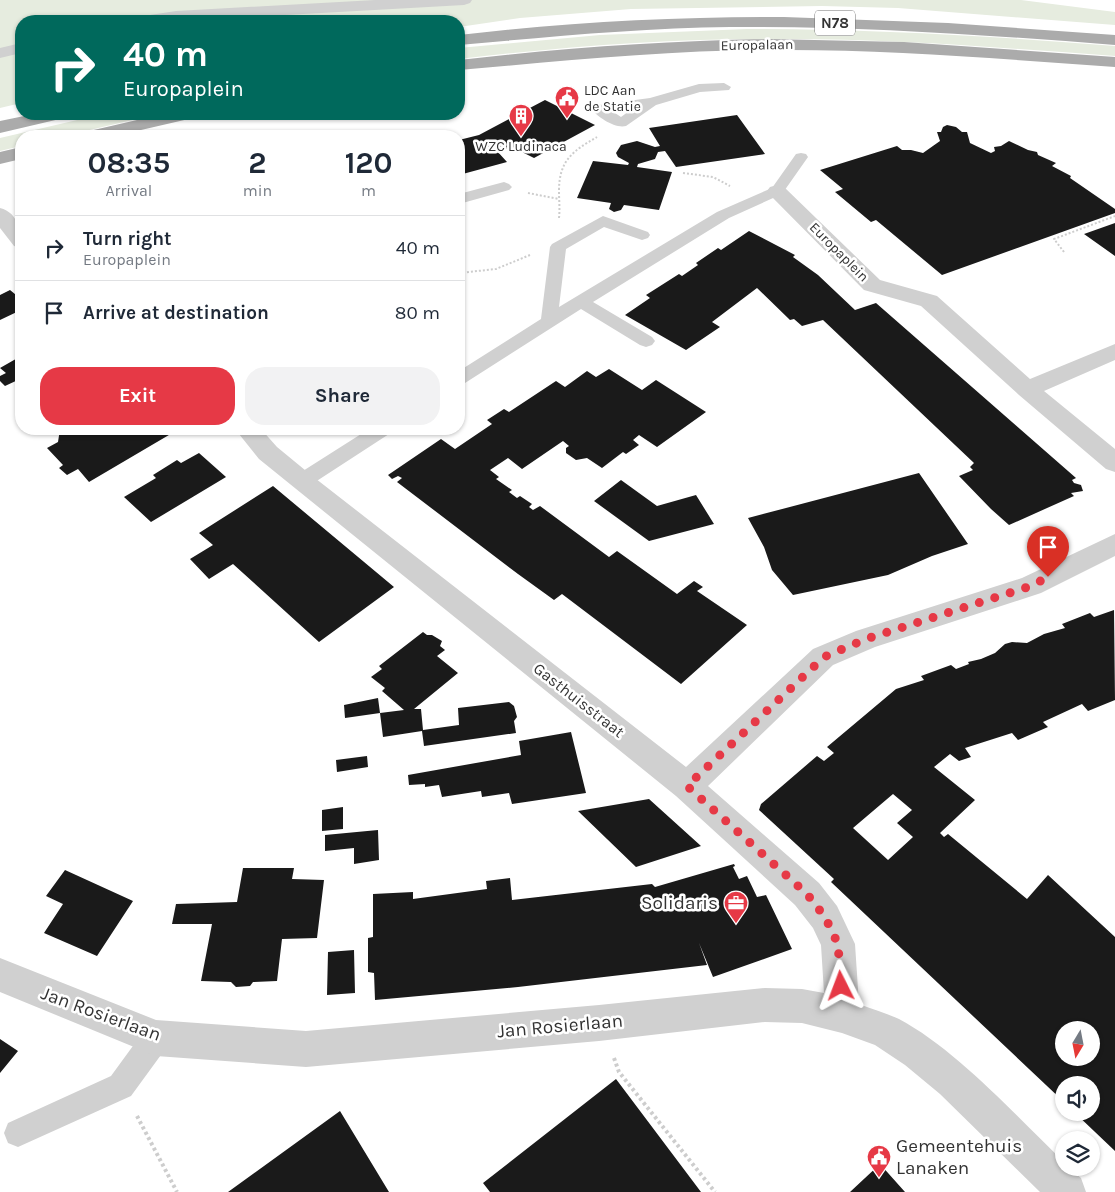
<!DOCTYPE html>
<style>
:root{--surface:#fff;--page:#f2f2f3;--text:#1f2937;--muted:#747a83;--line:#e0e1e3;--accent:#e63946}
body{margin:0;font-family:Karla,sans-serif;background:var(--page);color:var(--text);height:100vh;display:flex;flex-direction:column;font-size:19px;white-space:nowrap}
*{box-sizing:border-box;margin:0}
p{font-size:16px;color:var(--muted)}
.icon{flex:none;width:28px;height:28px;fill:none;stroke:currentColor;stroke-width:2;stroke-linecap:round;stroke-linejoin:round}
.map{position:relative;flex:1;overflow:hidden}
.sheet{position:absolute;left:15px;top:130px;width:450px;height:305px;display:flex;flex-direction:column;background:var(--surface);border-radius:20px;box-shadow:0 1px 4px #0004}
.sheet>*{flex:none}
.guide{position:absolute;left:15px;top:15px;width:450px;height:105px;border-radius:20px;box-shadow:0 1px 4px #0004;background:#00695c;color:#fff;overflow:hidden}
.needle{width:32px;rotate:190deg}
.fabs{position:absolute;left:1055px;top:1021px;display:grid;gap:10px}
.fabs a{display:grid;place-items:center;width:45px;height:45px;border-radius:50%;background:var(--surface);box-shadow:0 1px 4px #0004;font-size:25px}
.pin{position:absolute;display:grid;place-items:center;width:42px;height:42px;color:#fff;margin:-51px -21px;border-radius:50% 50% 50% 0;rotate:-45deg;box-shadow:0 0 5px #0007}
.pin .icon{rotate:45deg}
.me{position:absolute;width:55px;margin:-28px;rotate:357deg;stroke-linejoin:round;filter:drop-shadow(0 0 4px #0008)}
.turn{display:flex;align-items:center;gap:18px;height:105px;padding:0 25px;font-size:22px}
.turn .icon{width:65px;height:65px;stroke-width:2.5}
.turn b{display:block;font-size:35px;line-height:42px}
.eta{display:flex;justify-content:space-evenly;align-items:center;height:85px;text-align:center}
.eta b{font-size:30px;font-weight:700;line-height:35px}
.action{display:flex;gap:10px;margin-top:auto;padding:10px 25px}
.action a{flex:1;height:58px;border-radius:20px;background:var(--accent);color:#fff;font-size:20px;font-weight:700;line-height:58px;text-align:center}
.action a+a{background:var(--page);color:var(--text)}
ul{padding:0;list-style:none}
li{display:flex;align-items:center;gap:15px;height:65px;padding:0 25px;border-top:1px solid var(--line)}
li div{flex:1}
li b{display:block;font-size:19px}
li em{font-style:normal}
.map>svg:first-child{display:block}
</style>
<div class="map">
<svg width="1115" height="1192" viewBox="0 0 1115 1192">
<rect width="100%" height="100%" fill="#fff"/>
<path fill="#e6ecdf" d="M0 0H1021L1115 12V25L898 8 822 6 631 9 520 18 459 27V21H21V103L0 108Z
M747 29C870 29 992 36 1115 46V56C1006 48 897 39 787 39 677 38 567 46 459 59V48L600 35Z
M103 114H158L64 136H21V146L0 151V138Z"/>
<path fill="#1a1a1a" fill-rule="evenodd" d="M545 100 595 125 534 158 512 147 497 151 507 162 459 175V140L479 135Z
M737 115 765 154 676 167 665 151 658 152 655 159 638 164 637 167 672 172 659 210 624 205 621 210 614 212 609 209 611 203 577 198 593 161 628 165 629 163 618 157 616 153 621 145 637 141 655 147 660 146 649 128Z
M947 125 956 127 962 132H967L970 143 991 153 995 151 994 147 1001 146 1009 141 1028 150 1037 152 1038 155 1056 163 1052 166 1071 176 1070 178 1115 209V213L942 275 876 220 871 222 835 192 843 189 820 170 897 146 902 150H911L923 153 940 141 937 132H941L943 127Z
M1115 223V256L1084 234Z
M749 231 795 255 793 257 818 275 855 310 876 303 1076 478 1072 480 1074 483 1081 485 1083 491 1071 493 1074 496 1009 525 991 509 959 476 973 470 970 467 974 463 823 320 802 326 794 319 790 320 757 288 712 322 720 327 686 350 625 315 650 298 646 295 679 274 682 276 698 265 696 263 718 248 721 250Z
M10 290 21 299V310L0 320V295Z
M21 356V381L20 379 5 386 0 381V376L6 373 0 368Z
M609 369 642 390 656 380 706 412 657 447 639 435 633 440 639 445 626 454 623 452 602 468 587 458 576 460 566 453V448L569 446 563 441 522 469 508 458 490 470 499 477 496 479 512 490 509 492 517 498 520 496 532 504 529 507 533 510 540 506 609 557 617 551 677 594 694 581 703 587 697 591 747 625 681 684 562 594 554 600 518 574 397 482 402 478 398 476 392 479 388 475 441 439 455 449 492 424 487 420 504 409 509 412 556 381 565 387 587 371 596 377Z
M60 429H170L174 432 89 482 78 469 67 475 59 468 63 465 47 448 58 442Z
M199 453 226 477 151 522 124 497 156 478 153 475 177 460 181 463Z
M919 473 968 544 932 556 888 575 793 595 772 570 764 547 748 518Z
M621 480 657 506 696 495 714 524 649 541 594 501Z
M273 486 394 587 319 642 233 564 209 579 190 559 213 545 199 533Z
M1114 610 1115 700 1088 711 1082 704 1043 722 1048 727 1018 740 1012 733 965 748 971 757 959 761 950 754 934 767 975 800 940 833 944 837 948 834 1027 899 1048 875 1115 937V1151L1074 1112H1091V1085H1064V1102L831 882 834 879 759 810 761 804 817 756 824 761 834 753 827 747 896 689 924 680 921 676 951 665 956 669 969 664 968 662 981 659 995 653 1005 644 1012 642 1027 643 1044 634 1065 628 1062 624 1090 613 1094 617ZM893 794 912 810 897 823 913 837 888 860 853 828ZM1064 1030H1091V1058H1064Z
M423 632 427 635H432L442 641 440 646 445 650 437 656 458 673 414 709H421L423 730 459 725 458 708 509 702 514 706 517 717 514 721 516 733 424 746 422 731 383 737 380 713 404 710 382 691 385 688 371 677 382 669 379 666Z
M378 698 380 713 345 718 344 705Z
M571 732 586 793 512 804 509 793 482 797 481 791 442 797 439 785 425 787V784L409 785 408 775 521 755 519 741Z
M367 756 368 767 337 772 336 760Z
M649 799 701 846 636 867 578 811Z
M343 807V829L322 831V810Z
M378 830 379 860 354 864V848L325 851V835Z
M734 864 735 866 733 867 739 879 747 876 757 897 766 895 792 949 713 977 699 943 707 965 518 987 375 1000 374 973 368 972V938L373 937V894L413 892V899L487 889 486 881 510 878 512 900 652 884 655 887Z
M243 868H294L292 879 324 880 317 938 282 939 277 981 253 982 250 986 236 987 231 982 201 981 212 924H172L176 904 237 902Z
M65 870 133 901 97 956 44 933 63 904 46 896Z
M354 950 355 993 327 995 328 952Z
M0 1039 18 1051 0 1073Z
M616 1079 701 1192H490L483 1183Z
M340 1111 389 1192H228Z
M880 1164 905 1192H850Z"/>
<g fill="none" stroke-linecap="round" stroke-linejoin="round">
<path stroke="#cdcdcd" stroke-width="2" stroke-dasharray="2 2" stroke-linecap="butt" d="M683 173 713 177 730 186
M528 193 559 199
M559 218C560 209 559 200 559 191 559 160 573 151 597 137
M1064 252 1054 239 1115 216
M459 273 496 269 530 255"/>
<path stroke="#cdcdcd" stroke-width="4" stroke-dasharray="3 3" stroke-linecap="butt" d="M614 1058 619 1072 715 1192
M137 1116 177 1192"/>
<path fill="#d0d0d0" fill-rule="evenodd" d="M724 83 731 87 729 90 700 92 656 105 626 126C615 129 598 117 591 109L593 106 598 105 650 98 699 84ZM632 109 621 117 612 111Z
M801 153 806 154 808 157 782 194 729 218 593 302 652 337 655 341 652 345 646 347 640 345 581 309 465 383 459 385V371L541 319 550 247 552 244 603 216 648 232 650 235 648 238 642 240 604 227 566 249 559 307 717 212 772 188 796 154Z
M504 182 509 184 512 187 509 190 459 204V194Z
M369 429H391L389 434 309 486 302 488 295 486 292 481 295 476Z
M156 1024 166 1028 170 1038 166 1048 131 1096 18 1147 8 1143 4 1133 8 1123 111 1076 146 1028Z"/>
<path fill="#d0d0d0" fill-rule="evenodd" d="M375 0H472L470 3 464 5 175 21H135L137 17 176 11Z
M21 43V53L0 58V48Z
M777 185 784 187 880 280 937 296 1030 379 1115 344V360L1044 391 1115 449V472L1106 469 1019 395 921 306 864 290 770 195 767 191 770 187Z
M0 208C19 213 21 232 21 248L14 246 0 228Z
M235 429H261L277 447 311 475 686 767 813 649 856 631 1022 578 1115 534V556L1041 593 875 647 833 665 708 786 819 883 837 906 855 944 859 1004C872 1009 886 1013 899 1019 957 1050 1016 1116 1064 1162V1168H1069L1081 1178 1086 1192H1040L940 1094 905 1065 875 1045 842 1033 802 1023 765 1022 599 1041 306 1067 156 1056 0 992V958L156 1020 306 1031 599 1005 765 988 802 989 824 993 821 945 813 928 795 905 676 796 259 459Z"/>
<path fill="#ababab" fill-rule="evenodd" d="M784 17 948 23 1115 35V45C987 35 859 26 730 27 639 28 549 37 459 45V35C567 22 675 17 784 17Z
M770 39 904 42 1115 57V67C1001 59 886 49 772 50 667 50 563 61 459 70V60C562 48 666 41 770 39Z
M34 114H66L64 118 0 133V121Z
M163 114H195L193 118 115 136H83L85 132Z
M21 147V159L0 164V152Z"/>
</g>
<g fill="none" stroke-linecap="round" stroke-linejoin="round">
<path stroke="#e63946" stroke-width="9" stroke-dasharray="0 16.2" d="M841 986 838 944 825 917 807 894 687 786 824 657 866 639 1031 586 1048 577"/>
</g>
<defs>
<symbol id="civic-pin" viewBox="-11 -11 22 30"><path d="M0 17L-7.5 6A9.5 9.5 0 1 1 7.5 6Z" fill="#e63946" stroke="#fff"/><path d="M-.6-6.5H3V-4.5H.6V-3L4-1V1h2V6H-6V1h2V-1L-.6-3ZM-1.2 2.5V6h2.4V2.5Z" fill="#fff"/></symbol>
<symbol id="building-pin" viewBox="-11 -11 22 30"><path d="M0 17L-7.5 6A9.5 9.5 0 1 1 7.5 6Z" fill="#e63946" stroke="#fff"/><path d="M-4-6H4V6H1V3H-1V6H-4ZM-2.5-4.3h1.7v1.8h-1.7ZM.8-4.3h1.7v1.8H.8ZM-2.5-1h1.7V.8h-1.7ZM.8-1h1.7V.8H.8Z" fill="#fff"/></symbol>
<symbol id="office-pin" viewBox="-11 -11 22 30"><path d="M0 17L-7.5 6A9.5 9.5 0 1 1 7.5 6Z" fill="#e63946" stroke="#fff"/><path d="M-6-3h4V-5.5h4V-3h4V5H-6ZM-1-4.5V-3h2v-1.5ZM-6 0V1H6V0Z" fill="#fff"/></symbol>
</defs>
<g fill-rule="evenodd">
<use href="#civic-pin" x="553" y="84" width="28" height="38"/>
<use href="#building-pin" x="507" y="102" width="28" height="38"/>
<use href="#office-pin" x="722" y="889" width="28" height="38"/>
<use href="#civic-pin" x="865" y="1143" width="28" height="38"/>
</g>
<g text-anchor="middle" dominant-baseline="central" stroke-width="5" stroke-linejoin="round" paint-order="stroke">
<g font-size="14" fill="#333" stroke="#fff">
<text transform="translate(757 45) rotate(-1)">Europalaan</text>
<text transform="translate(839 252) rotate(45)">Europaplein</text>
</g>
<g font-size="14" fill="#333" stroke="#fff" text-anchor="start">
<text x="584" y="90">LDC Aan<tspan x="584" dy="16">de Statie</tspan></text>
<text x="521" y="146" text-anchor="middle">WZC Ludinaca</text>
</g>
<rect fill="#fff" stroke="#707070" stroke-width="1" x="815" y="10.5" width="40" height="25" rx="4"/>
<g font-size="15" font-weight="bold" fill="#333">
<text x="835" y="23">N78</text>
</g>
<g font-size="16" fill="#333" stroke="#fff">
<text transform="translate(579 700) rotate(38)">Gasthuisstraat</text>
</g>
<g font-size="19" fill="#333" stroke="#fff" text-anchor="end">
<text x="718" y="903">Solidaris</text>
<text x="896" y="1146" text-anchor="start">Gemeentehuis<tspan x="896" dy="22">Lanaken</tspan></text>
</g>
<g font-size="19" fill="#333" stroke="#fff">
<text transform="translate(101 1014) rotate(20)">Jan Rosierlaan</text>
<text transform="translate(560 1026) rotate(-5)">Jan Rosierlaan</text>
</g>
</g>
</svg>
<div class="fabs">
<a><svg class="needle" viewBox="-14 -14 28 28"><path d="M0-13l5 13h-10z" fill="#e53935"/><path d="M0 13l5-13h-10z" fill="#747a83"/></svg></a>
<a><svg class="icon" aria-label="sound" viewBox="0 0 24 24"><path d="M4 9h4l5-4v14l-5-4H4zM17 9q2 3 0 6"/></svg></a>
<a><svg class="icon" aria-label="layers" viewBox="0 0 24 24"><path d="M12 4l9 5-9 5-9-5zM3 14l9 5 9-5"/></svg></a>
</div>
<div class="pin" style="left:1048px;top:577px;background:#d93025"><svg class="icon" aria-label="arrive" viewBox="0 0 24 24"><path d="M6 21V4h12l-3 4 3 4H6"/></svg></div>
<svg class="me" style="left:841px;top:986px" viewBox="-20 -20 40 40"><path d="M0-17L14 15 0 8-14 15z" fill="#e63946" stroke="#fff" stroke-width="4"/></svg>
<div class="guide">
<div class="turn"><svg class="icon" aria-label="right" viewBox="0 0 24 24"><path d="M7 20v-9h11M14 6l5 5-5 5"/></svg><div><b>40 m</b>Europaplein</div></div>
</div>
<section class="sheet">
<div class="eta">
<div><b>08:35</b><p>Arrival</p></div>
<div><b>2</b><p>min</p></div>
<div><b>120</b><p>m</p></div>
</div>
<ul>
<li><svg class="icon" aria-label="right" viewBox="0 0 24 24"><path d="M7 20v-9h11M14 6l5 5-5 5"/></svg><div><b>Turn right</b><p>Europaplein</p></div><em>40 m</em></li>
<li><svg class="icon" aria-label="arrive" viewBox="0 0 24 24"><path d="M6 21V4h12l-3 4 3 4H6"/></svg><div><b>Arrive at destination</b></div><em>80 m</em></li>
</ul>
<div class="action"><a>Exit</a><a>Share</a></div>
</section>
</div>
